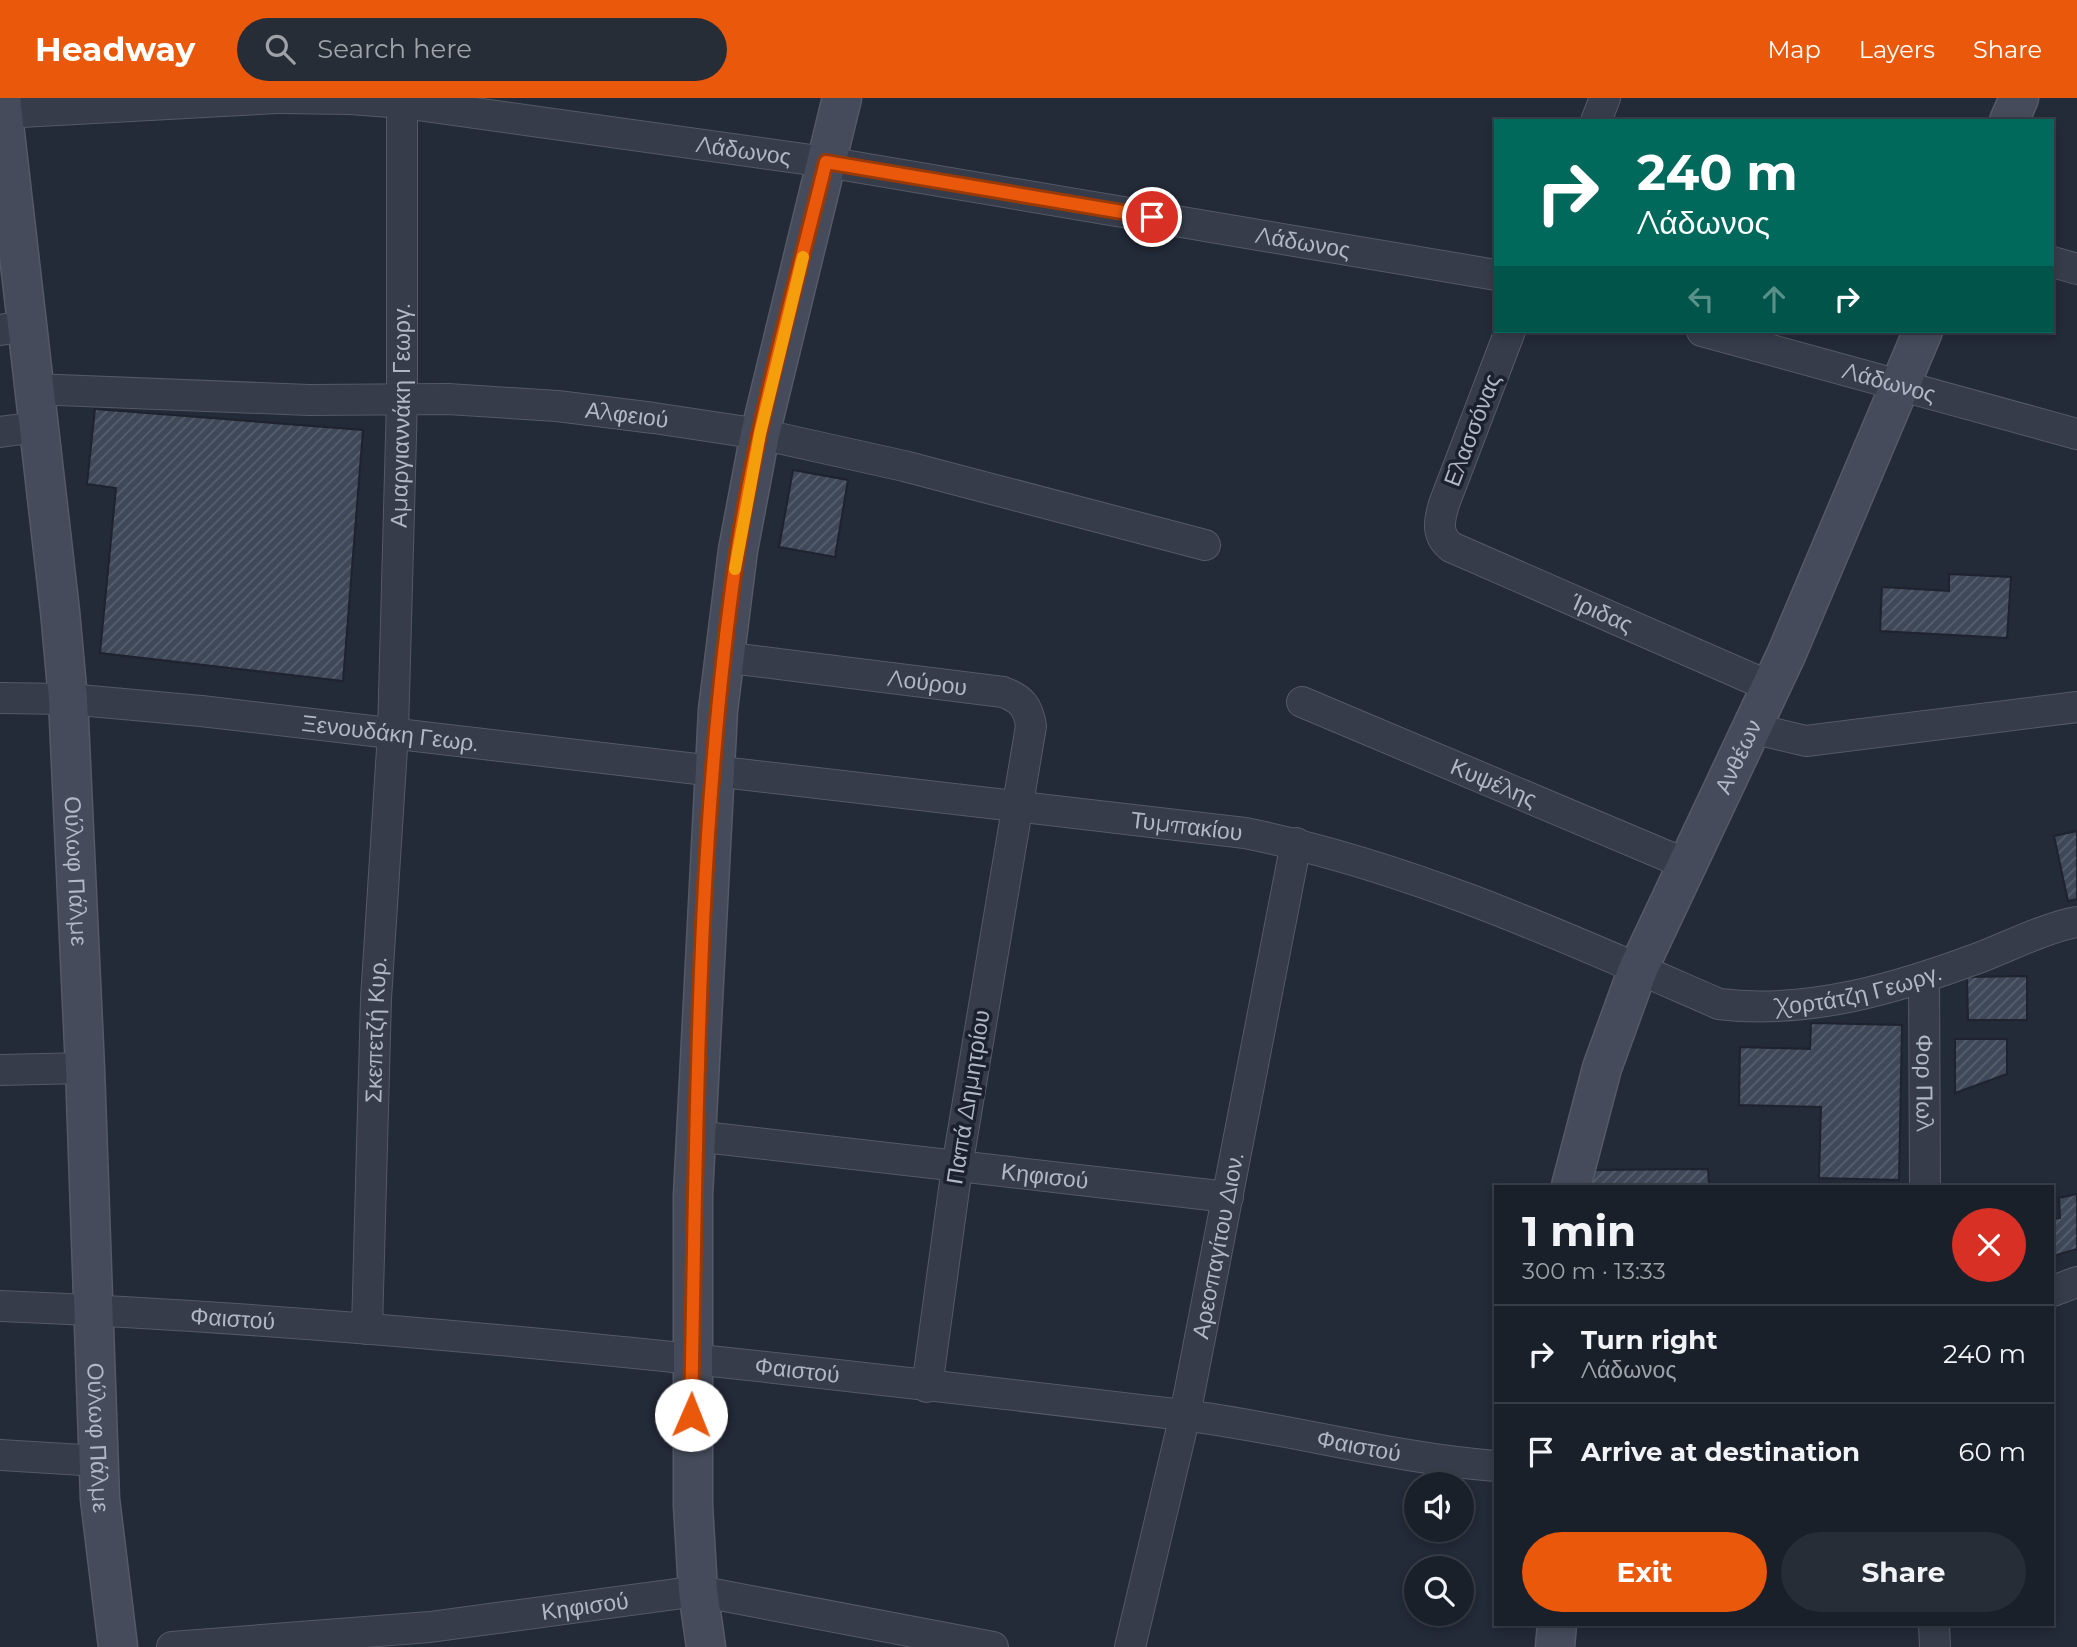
<!DOCTYPE html>
<meta charset="utf-8">
<style>
:root{--surface:#1a202a;--page:#272d36;--text:#f1f3f6;--muted:#9fa3a8;--line:#383e47;--accent:#ea580c}
body{margin:0;font-family:Montserrat,sans-serif;background:var(--page);color:var(--text);height:100vh;display:flex;flex-direction:column;font-size:26px;white-space:nowrap}
*{box-sizing:border-box;margin:0}
p{font-size:23px;color:var(--muted)}
.icon{flex:none;width:38px;height:38px;fill:none;stroke:currentColor;stroke-width:2;stroke-linecap:round;stroke-linejoin:round}
.map{position:relative;flex:1;overflow:hidden}
.details{position:absolute;left:1494px;top:1087px;width:560px;height:441px;display:flex;flex-direction:column;background:var(--surface);border-radius:0px;box-shadow:0 4px 10px #0003,0 0 0 2px var(--line)}
.details>*{flex:none}
.top-card{position:absolute;left:1494px;top:21px;width:560px;height:214px;border-radius:0px;box-shadow:0 4px 10px #0003,0 0 0 2px var(--line);background:#00695c;color:#fff;overflow:hidden}
.tools{position:absolute;left:1404px;top:1374px;display:grid;gap:14px}
.tools a{display:grid;place-items:center;width:70px;height:70px;border-radius:50%;background:var(--surface);box-shadow:0 4px 10px #0003,0 0 0 2px var(--line);font-size:35px}
.pin{position:absolute;display:grid;place-items:center;width:60px;height:60px;color:#fff;margin:-30px;border:4px solid #fff;border-radius:50%;box-shadow:0 2px 7px #0007}
.me{position:absolute;width:77px;margin:-38px;rotate:1deg;stroke-linejoin:round;filter:drop-shadow(0 0 5px #0008)}
.turn{display:flex;align-items:center;gap:24px;height:147px;padding:0 28px;font-size:32px}
.turn .icon{width:91px;height:91px;stroke-width:2.5}
.turn b{display:block;font-size:49px;line-height:60px}
.lanes{display:flex;align-items:center;height:66px;padding:0 28px;background:#0003;justify-content:center;gap:35px;direction:ltr}
.lanes .off{opacity:.35}
.round{display:grid;place-items:center;flex:none;width:74px;height:74px;border-radius:37px;background:var(--page)}
.summary{display:flex;align-items:center;justify-content:space-between;height:119px;padding:0 28px}
h1{font-size:42px;font-weight:700;line-height:52px}
.primary-button{display:flex;gap:14px;margin-top:auto;padding:14px 28px}
.primary-button a{flex:1;height:80px;border-radius:42px;background:var(--accent);color:#fff;font-size:28px;font-weight:700;line-height:80px;text-align:center}
.primary-button a+a{background:var(--page);color:var(--text)}
ul{padding:0;list-style:none}
li{display:flex;align-items:center;gap:21px;height:98px;padding:0 28px;border-top:2px solid var(--line)}
li div{flex:1}
li b{display:block;font-size:26px}
li em{font-style:normal}
header{display:flex;align-items:center;gap:42px;box-sizing:border-box;height:98px;padding:0 35px;background:var(--accent);color:#fff}
header strong{font-size:33px}
nav{display:flex;gap:38px;margin-inline-start:auto;font-size:24px}
.search{width:490px;height:63px;background:var(--page);display:flex;align-items:center;gap:18px;box-sizing:border-box;padding:0 24px;border-radius:38px;color:var(--muted);font-size:26px}
.map>svg:first-child{display:block}
</style>
<header>
<strong>Headway</strong>
<div class="search"><svg class="icon" aria-label="search" viewBox="0 0 24 24"><circle cx="10" cy="10" r="6"/><path d="M15 15l6 6"/></svg>Search here</div>
<nav><a>Map</a><a>Layers</a><a>Share</a></nav>
</header>
<div class="map">
<svg width="2077" height="1549" viewBox="0 0 2077 1549">
<defs>
<pattern id="building-hatch" width="6" height="6" patternUnits="userSpaceOnUse" patternTransform="scale(1.75)"><rect width="6" height="6" fill="#3f4858"/><path d="M-1 1l2-2M0 6l6-6M5 7l2-2" fill="none" stroke="#58606e"/></pattern>
</defs>
<rect width="100%" height="100%" fill="#232a38"/>
<path fill="url(#building-hatch)" stroke="#1e232f" stroke-width="2" d="M95 311 363 332 343 583 100 555 116 390 87 386Z
M793 372 848 382 835 459 779 449Z
M1949 476 2011 479 2007 540 1880 533 1882 489 1949 493Z
M2077 733V801L2068 803 2054 738Z
M2027 878V922H1968L1967 879Z
M1811 925 1902 927 1899 1082 1819 1080 1821 1009 1739 1007 1740 949 1810 951Z
M1955 941H2007V976L1955 995Z
M1708 1071 1709 1088H1589V1072Z
M2077 1096V1151L2053 1158V1121L2060 1120 2059 1100Z"/>
<g fill="none" stroke-linecap="round" stroke-linejoin="round">
<defs>
<g id="street">
<path id="s1" d="M278 0 350 1 403 5 826 64 1496 177"/>
<path d="M3 15 277 0"/>
<path d="M1596 23 1605 0"/>
<path d="M2053 164 2077 171"/>
<path d="M0 232 26 228"/>
<path id="s2" d="M1510 233 1444 406C1439 423 1436 437 1451 449L1771 589"/>
<path id="s3" d="M1702 233 2077 336"/>
<path id="s4" d="M33 291 309 302 448 301 557 308 654 320 760 336 904 368 1205 447"/>
<path d="M0 334 38 329"/>
<path id="s5" d="M723 559 1003 594C1022 601 1028 609 1031 628L957 1069 927 1289"/>
<path id="s6" d="M0 600 68 601 201 613 1245 735C1410 768 1565 839 1719 906 1808 917 1898 890 1981 859 2012 847 2045 830 2077 824"/>
<path id="s7" d="M1302 604 1686 766"/>
<path d="M1751 630 1806 643 2077 609"/>
<path id="s8" d="M1924 880 1925 1088"/>
<path d="M0 972 85 970"/>
<path id="s9" d="M695 1038 1228 1099"/>
<path d="M2053 1193 2077 1184"/>
<path id="s10" d="M0 1208C395 1224 790 1270 1183 1317 1288 1330 1391 1360 1496 1368"/>
<path id="s11" d="M367 1231 376 901 393 635 402 301V0"/>
<path d="M0 1357 99 1363"/>
<path d="M1934 1526 1935 1549"/>
<path id="s12" d="M172 1549 430 1529 698 1493 993 1549"/>
<path id="s13" d="M1130 1549 1185 1317 1296 745"/>
</g>
<g id="secondary">
<path id="s14" d="M1 0 60 513 68 601 85 970 100 1401 118 1549"/>
<path d="M2009 23 2019 0"/>
<path id="s15" d="M1571 1088 1602 970 1638 871 1786 557 1923 233"/>
<path d="M706 1549 698 1493 693 1407V1098L718 612 738 452 760 336 842 0"/>
<path d="M1555 1549 1557 1526"/>
</g>
</defs>
<use href="#street" stroke="#545a66" stroke-width="32"/>
<use href="#secondary" stroke="#545a66" stroke-width="41"/>
<use href="#street" stroke="#363c49" stroke-width="30"/>
<use href="#secondary" stroke="#454b5b" stroke-width="38"/>
</g>
<g fill="none" stroke-linecap="round" stroke-linejoin="round">
<defs>
<path id="route" d="M691 1317C697 1029 695 739 737 455 757 323 794 193 826 64L1152 119"/>
</defs>
<use href="#route" stroke="#983908" stroke-width="18"/>
<use href="#route" stroke="#ea580c" stroke-width="12"/>
<path stroke="#f59e0b" stroke-width="12" d="M735 471 760 336 803 159"/>
</g>
<g text-anchor="middle" dominant-baseline="central" stroke-width="7" stroke-linejoin="round" paint-order="stroke">
<g font-size="23" fill="#b1b7c5" stroke="#1c212d">
<text stroke="none"><textPath href="#s1" startOffset="469">Λάδωνος</textPath></text>
<text stroke="none"><textPath href="#s1" startOffset="1036">Λάδωνος</textPath></text>
<text stroke="none"><textPath href="#s3" startOffset="194">Λάδωνος</textPath></text>
<text stroke="none"><textPath href="#s11" startOffset="914">Αμαργιαννάκη Γεωργ.</textPath></text>
<text stroke="none"><textPath href="#s4" startOffset="595">Αλφειού</textPath></text>
<text transform="translate(1472 332) rotate(-69)">Ελασσόνας</text>
<text stroke="none"><textPath href="#s2" startOffset="397">Ίριδας</textPath></text>
<text stroke="none"><textPath href="#s5" startOffset="206">Λούρου</textPath></text>
<text stroke="none"><textPath href="#s6" startOffset="392">Ξενουδάκη Γεωρ.</textPath></text>
<text stroke="none"><textPath href="#s15" startOffset="462">Ανθέων</textPath></text>
<text stroke="none"><textPath href="#s7" startOffset="208">Κυψέλης</textPath></text>
<text stroke="none"><textPath href="#s6" startOffset="1194">Τυμπακίου</textPath></text>
<text stroke="none"><textPath href="#s14" startOffset="777">Ούλωφ Πάλμε</textPath></text>
<text stroke="none"><textPath href="#s6" startOffset="1899">Χορτάτζη Γεωργ.</textPath></text>
<text stroke="none"><textPath href="#s11" startOffset="299">Σκεπετζή Κυρ.</textPath></text>
<text stroke="none"><textPath href="#s8" startOffset="105">Φορ Πωλ</textPath></text>
<text transform="translate(968 999) rotate(-81)">Παπά Δημητρίου</text>
<text stroke="none"><textPath href="#s9" startOffset="352">Κηφισού</textPath></text>
<text stroke="none"><textPath href="#s13" startOffset="411">Αρεοπαγίτου Διον.</textPath></text>
<text stroke="none"><textPath href="#s10" startOffset="233">Φαιστού</textPath></text>
<text stroke="none"><textPath href="#s10" startOffset="800">Φαιστού</textPath></text>
<text stroke="none"><textPath href="#s14" startOffset="1344">Ούλωφ Πάλμε</textPath></text>
<text stroke="none"><textPath href="#s10" startOffset="1367">Φαιστού</textPath></text>
<text stroke="none"><textPath href="#s12" startOffset="415">Κηφισού</textPath></text>
</g>
</g>
</svg>
<div class="tools">
<a><svg class="icon" aria-label="sound" viewBox="0 0 24 24"><path d="M4 9h4l5-4v14l-5-4H4zM17 9q2 3 0 6"/></svg></a>
<a><svg class="icon" aria-label="search" viewBox="0 0 24 24"><circle cx="10" cy="10" r="6"/><path d="M15 15l6 6"/></svg></a>
</div>
<div class="pin" style="left:1152px;top:119px;background:#d93025"><svg class="icon" aria-label="arrive" viewBox="0 0 24 24"><path d="M6 21V4h12l-3 4 3 4H6"/></svg></div>
<svg class="me" style="left:691px;top:1317px" viewBox="-20 -20 40 40"><circle r="19" fill="#fff"/><path d="M0-13L10 11 0 6-10 11z" fill="#ea580c"/></svg>
<div class="top-card">
<div class="turn"><svg class="icon" aria-label="right" viewBox="0 0 24 24"><path d="M7 20v-9h11M14 6l5 5-5 5"/></svg><div><b>240 m</b>Λάδωνος</div></div>
<div class="lanes"><svg class="icon off" aria-label="left" viewBox="0 0 24 24"><path d="M17 20v-9H6M10 6l-5 5 5 5"/></svg><svg class="icon off" aria-label="ahead" viewBox="0 0 24 24"><path d="M12 20V5M6 11l6-6 6 6"/></svg><svg class="icon" aria-label="right" viewBox="0 0 24 24"><path d="M7 20v-9h11M14 6l5 5-5 5"/></svg></div>
</div>
<section class="details">
<div class="summary"><div><h1>1 min</h1><p>300 m · 13:33</p></div><a class="round" style="background:#d93025;color:#fff"><svg class="icon" aria-label="close" viewBox="0 0 24 24"><path d="M6 6l12 12M18 6L6 18"/></svg></a></div>
<ul>
<li><svg class="icon" aria-label="right" viewBox="0 0 24 24"><path d="M7 20v-9h11M14 6l5 5-5 5"/></svg><div><b>Turn right</b><p>Λάδωνος</p></div><em>240 m</em></li>
<li><svg class="icon" aria-label="arrive" viewBox="0 0 24 24"><path d="M6 21V4h12l-3 4 3 4H6"/></svg><div><b>Arrive at destination</b></div><em>60 m</em></li>
</ul>
<div class="primary-button"><a>Exit</a><a>Share</a></div>
</section>
</div>
